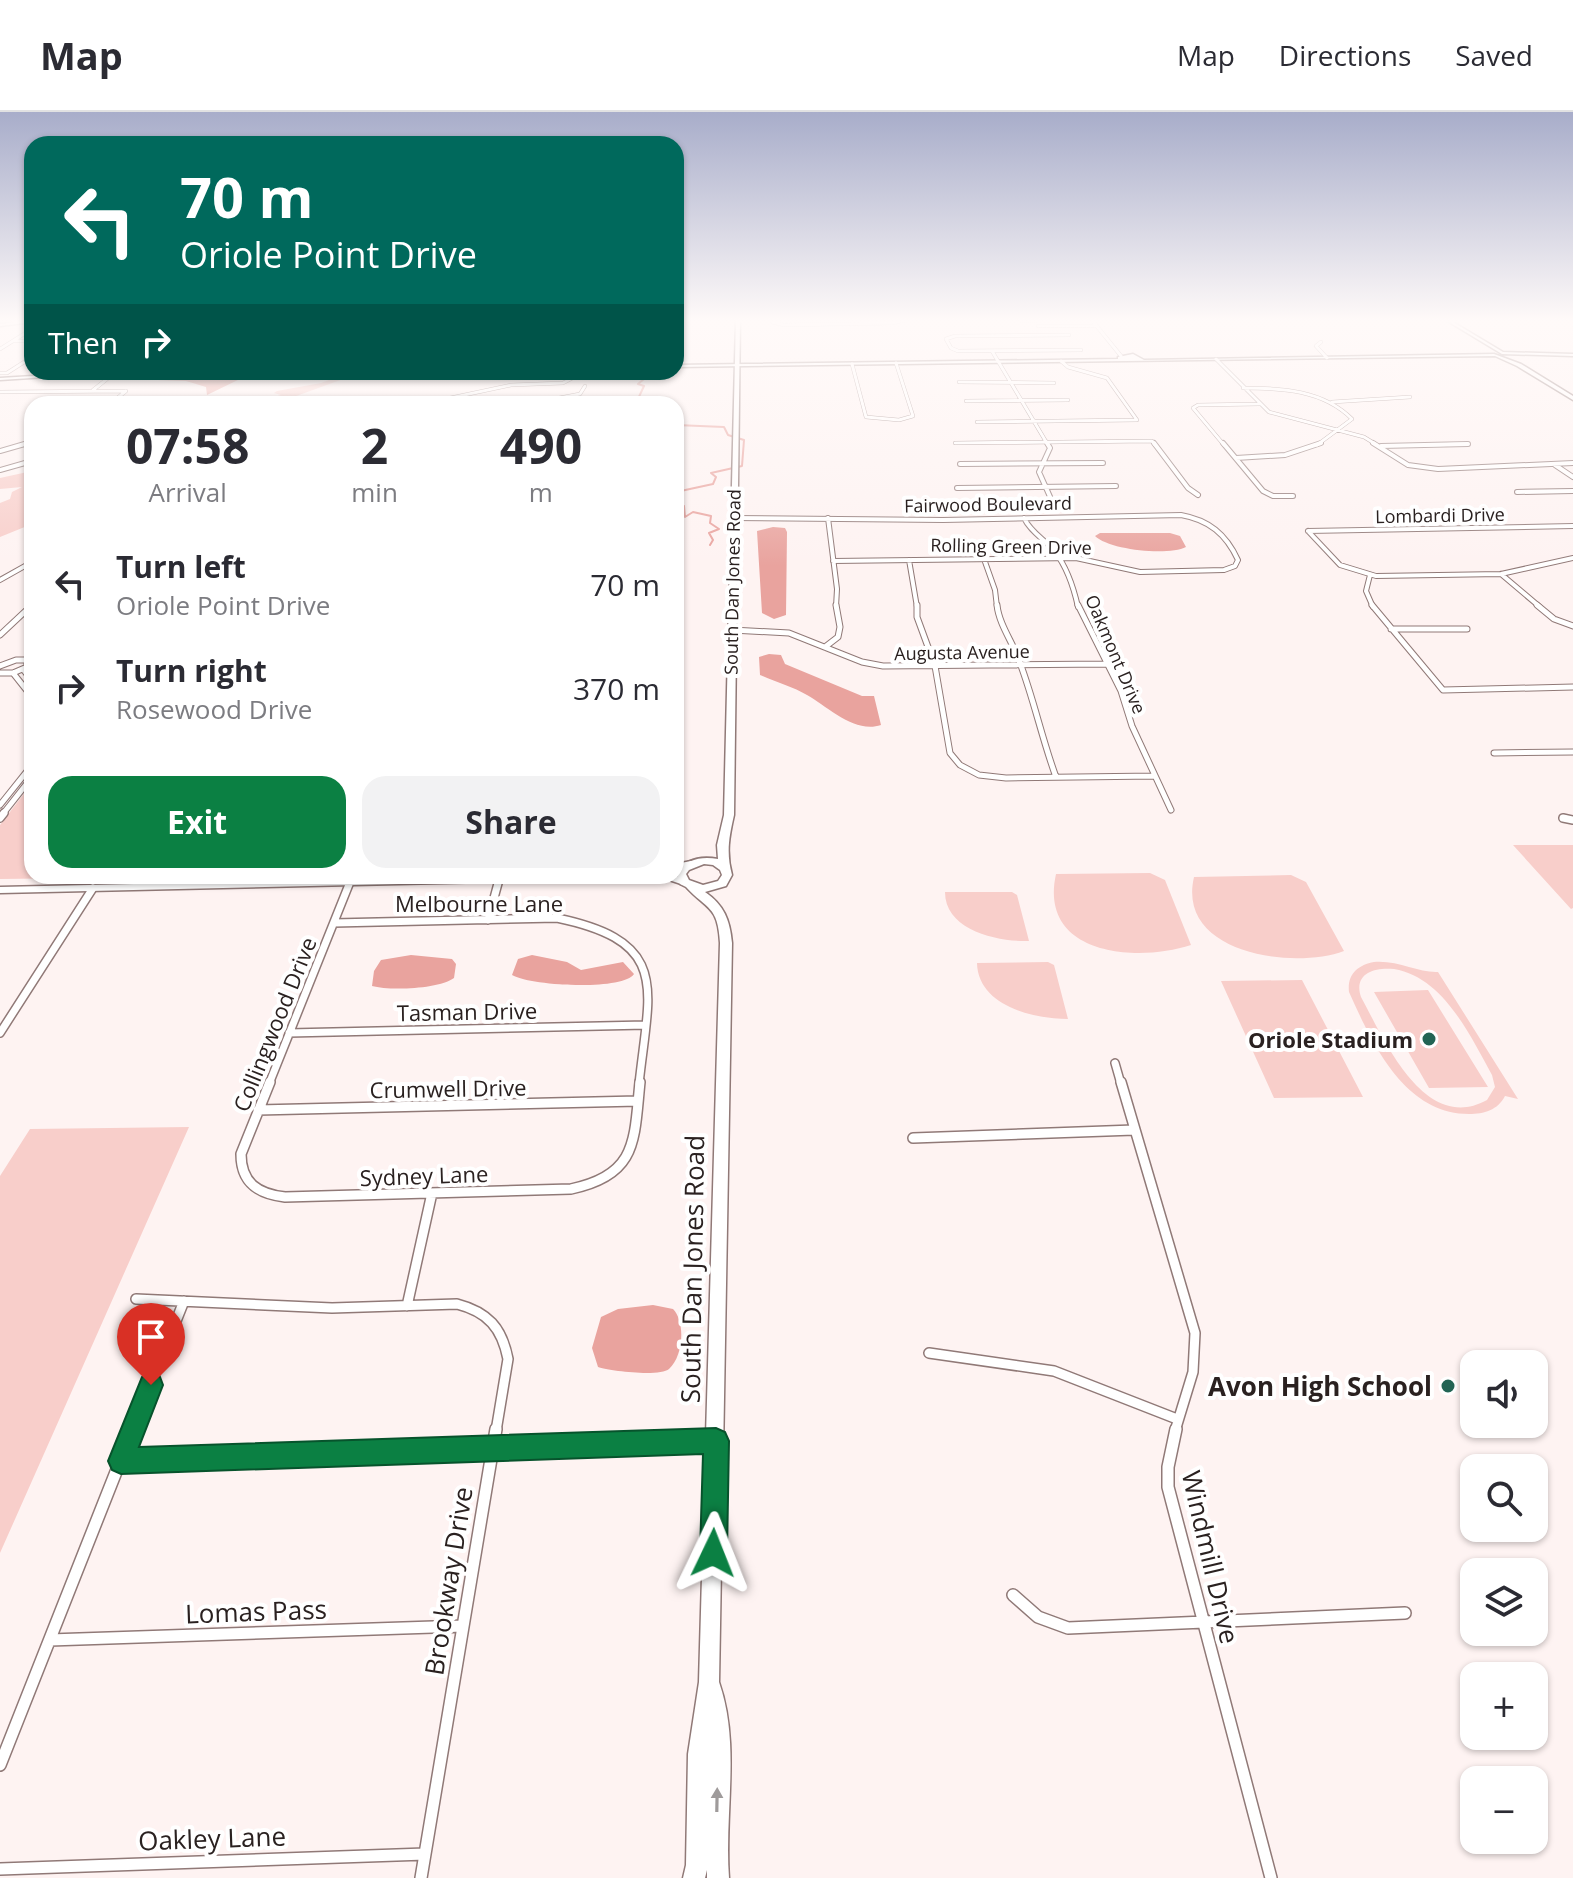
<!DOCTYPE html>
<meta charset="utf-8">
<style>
:root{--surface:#fff;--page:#f2f2f3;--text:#2b2b33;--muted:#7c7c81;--line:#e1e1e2;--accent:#0b8043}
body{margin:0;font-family:"Open Sans",sans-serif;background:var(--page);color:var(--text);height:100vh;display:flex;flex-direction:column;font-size:30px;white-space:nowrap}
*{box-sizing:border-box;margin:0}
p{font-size:26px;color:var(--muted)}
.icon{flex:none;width:44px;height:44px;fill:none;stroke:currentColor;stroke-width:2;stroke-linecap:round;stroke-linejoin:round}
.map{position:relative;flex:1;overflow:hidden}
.details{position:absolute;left:24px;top:284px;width:660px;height:488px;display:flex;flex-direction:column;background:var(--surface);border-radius:24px;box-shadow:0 2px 6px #0004}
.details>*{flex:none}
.banner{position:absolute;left:24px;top:24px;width:660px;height:244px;border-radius:24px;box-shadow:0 2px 6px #0004;background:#00695c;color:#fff;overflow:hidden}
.tools{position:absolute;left:1460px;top:1238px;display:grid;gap:16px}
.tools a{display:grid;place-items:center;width:88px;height:88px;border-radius:16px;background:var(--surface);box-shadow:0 2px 6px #0004;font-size:40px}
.pin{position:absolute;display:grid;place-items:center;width:68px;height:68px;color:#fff;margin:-82px -34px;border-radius:50% 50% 50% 0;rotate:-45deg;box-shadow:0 0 8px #0007}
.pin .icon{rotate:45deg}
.me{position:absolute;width:88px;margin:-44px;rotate:2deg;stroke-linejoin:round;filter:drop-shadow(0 0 6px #0008)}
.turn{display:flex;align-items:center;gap:28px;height:168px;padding:0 24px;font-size:36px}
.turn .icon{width:104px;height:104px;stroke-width:2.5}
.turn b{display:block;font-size:56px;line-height:68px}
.then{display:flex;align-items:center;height:76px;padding:0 24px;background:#0003;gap:16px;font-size:30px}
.eta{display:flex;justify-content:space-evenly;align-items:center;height:136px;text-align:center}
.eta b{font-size:48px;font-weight:700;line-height:56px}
.action{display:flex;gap:16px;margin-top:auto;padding:16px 24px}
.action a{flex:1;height:92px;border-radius:24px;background:var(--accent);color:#fff;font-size:32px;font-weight:700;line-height:92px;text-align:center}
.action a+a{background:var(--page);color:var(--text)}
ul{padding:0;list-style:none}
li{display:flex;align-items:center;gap:24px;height:104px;padding:0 24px}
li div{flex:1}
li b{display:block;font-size:30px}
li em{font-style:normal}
header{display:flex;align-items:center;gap:48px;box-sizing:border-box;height:112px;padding:0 40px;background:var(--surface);border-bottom:2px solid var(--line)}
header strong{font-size:38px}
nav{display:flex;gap:44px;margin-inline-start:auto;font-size:28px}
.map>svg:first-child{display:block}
</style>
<header>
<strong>Map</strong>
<nav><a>Map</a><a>Directions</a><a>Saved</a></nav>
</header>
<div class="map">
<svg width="1573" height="1766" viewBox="0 0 1573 1766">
<rect width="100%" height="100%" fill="#fef3f2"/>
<path fill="#f8ceca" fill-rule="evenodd" d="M350 260 357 262 277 291 252 292 281 283 274 281 277 279 321 271Z
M32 359V412L0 425V391L10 387 12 380 22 375 0 377V366Z
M32 671V764H249L0 767V713Z
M1513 733H1573V796L1571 797Z
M1150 761 1165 768 1191 833C1136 851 1038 843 1056 762Z
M1291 763 1306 770 1344 839C1293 858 1176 842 1194 765Z
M945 780H1012L1017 783 1029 829C999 830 945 819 945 780Z
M1048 850 1054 853 1068 907C1034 907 978 894 977 851Z
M1374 850C1398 848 1419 861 1438 860L1518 987 1505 984C1498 998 1484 1002 1469 1002 1404 1002 1372 931 1349 880 1347 862 1358 853 1374 850ZM1394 857C1443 865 1470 923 1492 963L1495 975 1487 988C1424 1023 1383 925 1361 885 1353 861 1375 855 1394 857Z
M1302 868 1363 985 1274 986 1221 869Z
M1428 878 1488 975 1429 976 1374 880Z
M189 1015 0 1441V1064L30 1017Z"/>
<path fill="#e9a39e" d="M237 263 242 266 207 283 206 275 186 269 130 267 138 264Z
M773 415 785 416 787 420 786 503 774 507 762 501 757 419Z
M1100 421H1170L1180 424 1186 435C1168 444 1109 438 1095 424Z
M769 542 781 543 785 552 862 584H874L881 613C855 622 828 595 807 583 793 575 776 570 760 563L759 545Z
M411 843 452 847 456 852 454 866C439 877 390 879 372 874L374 859 381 848Z
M532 843 567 850 581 858 623 850 634 862C623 879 530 874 512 863L518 847Z
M653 1193 673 1197C686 1210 683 1245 669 1257 660 1265 609 1259 598 1255L592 1236 601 1205 618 1197Z"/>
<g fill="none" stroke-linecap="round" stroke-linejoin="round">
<path stroke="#e9a39e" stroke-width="2" d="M642 260 644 267 638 272 644 274 637 289 642 292
M676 313 724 315 728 323 744 328 742 354 711 361 716 365 713 372 676 380
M676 392 684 394 685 405 693 400 711 404 710 411 719 417 709 421 713 428 710 433"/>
<defs>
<path id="street-far5" d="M772 207V210L784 213 892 211 910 207
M992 207 1035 209
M1091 207 1121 244
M1038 214H1097
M1069 223 955 224 946 227 951 236 958 239 1081 238
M14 229H32
M1321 230 1316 234 1327 246
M0 237 32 217
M992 239 1048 333
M1216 247 1269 300 1364 325 1377 333
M1061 249 1068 255 1107 266 1137 308
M852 252 866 305 899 308 913 304 896 251
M0 261H7L32 245
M959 270 1054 271
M1243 276C1282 276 1323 278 1352 307L1317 333
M93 278 112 263 97 275
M0 280 126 279
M966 289 1068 288
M1332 290 1410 285
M110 292 126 279
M159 292 162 290
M422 292 511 273 563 271 584 260
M546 292 554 287 580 282 585 274
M977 310 1137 308
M955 331 1152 329 1155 333
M21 333 32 330
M1224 333 1193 296 1198 293 1259 292
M1424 333 1468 332"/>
<path id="street-far4" d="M1047 331 1050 336 1039 360 1051 387
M1154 331 1188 376 1198 383
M1223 331 1263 379 1273 384H1293
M1373 331 1408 353 1438 357 1573 351
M1381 334 1468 332
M0 339 28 331
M1236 346 1285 343 1321 331
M960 352 1103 351
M1555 353 1573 365
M0 358 32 349
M957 376 1116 374
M1517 380 1573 379
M733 406 943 408 1181 403C1209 408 1226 422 1238 448L1235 454 1224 458 1140 460 1076 446 833 449
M828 406 837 477 836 495
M1024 406C1031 421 1045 427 1055 440 1066 454 1074 477 1078 495
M1308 419 1340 453 1376 464 1501 462 1573 446
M1308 419 1573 414
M984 447 995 478 997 495
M909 448 917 495
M1501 462 1540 495
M1370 463 1366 479 1373 495
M0 468 32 450"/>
<path id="street-far3" d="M917 493V505L935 554 950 641 960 653 979 663 1006 666 1155 664
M997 493C999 513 1014 532 1020 551 1034 588 1042 627 1056 665
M1078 493 1121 579 1132 614 1171 698
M1372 493 1443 578 1573 575
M1537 493 1554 507 1573 514
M1391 517H1467
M732 518 789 521 862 550 883 554 1109 552
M0 523 32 493
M825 535 838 525 840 515 836 493
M0 554 16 548H32
M23 557 32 569
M0 561H13L27 555V550
M13 561 32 585
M1494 641 1573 640
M0 693 32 653
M2 703 32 665"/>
<path id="street-far2" d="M0 706 4 701
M1563 706 1573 708
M488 808 500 764
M334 811 557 806C672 830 649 877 639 972
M0 921 93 776
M289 921 646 913
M1115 951 1121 972
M269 972 350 770"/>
<path id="street-far1" d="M270 970 241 1042C241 1071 258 1082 285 1085L571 1077C638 1063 634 1028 640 970
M1121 970 1195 1221 1193 1260 1175 1319
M258 998 638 989
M913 1026 1134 1018
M136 1187 332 1196 457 1192C488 1200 502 1216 508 1247L496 1319
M407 1194 432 1081
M929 1241 1054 1259 1177 1307
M132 1319 184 1189"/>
<path id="street" d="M1176 1317 1168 1355V1375L1271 1766
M121 1349 714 1329
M1013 1483 1038 1505 1068 1516 1405 1501
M50 1528 463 1514
M0 1653 133 1317
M0 1757 425 1742
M421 1766 496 1317"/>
<path id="secondary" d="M1444 207H1448L1503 240 1573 242V244L1502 242Z
M1133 242 1144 248 1494 242 1521 252 1573 284V288L1517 254 1495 244 676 255V253L1118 247V245Z
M98 260H125L0 268V266Z
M691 749 694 750 696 752 694 754 676 758V752Z
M485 764H632L627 767 0 781V775Z
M661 764C671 764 682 763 689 770L684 773 663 766Z"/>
<path id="primary" d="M736 207H740L734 703C729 725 726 741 732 763L726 774 705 780C724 793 730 808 732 831L719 1570C741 1633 724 1701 729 1766H707V1758L705 1766H683L686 1753 688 1642 699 1570 720 831C718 793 707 798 686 775L680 772 676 761C686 747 702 744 718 747L717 733 724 703ZM704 752 713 753 720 758 722 763 718 769 703 773 689 768 686 762 689 758Z
M32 208V210L0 214V212Z"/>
</defs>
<use href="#street-far5" stroke="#907977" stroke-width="4"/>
<use href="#street-far4" stroke="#907977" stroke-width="6"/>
<use href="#street-far3" stroke="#907977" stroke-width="7"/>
<use href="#street-far2" stroke="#907977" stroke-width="10"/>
<use href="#street-far1" stroke="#907977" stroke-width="12"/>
<use href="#street" stroke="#907977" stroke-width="14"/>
<use href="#secondary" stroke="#907977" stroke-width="3"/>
<use href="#primary" stroke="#907977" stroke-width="3"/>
<use href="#street-far5" stroke="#fff" stroke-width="3"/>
<use href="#street-far4" stroke="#fff" stroke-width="4"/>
<use href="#street-far3" stroke="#fff" stroke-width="5"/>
<use href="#street-far2" stroke="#fff" stroke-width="7"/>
<use href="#street-far1" stroke="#fff" stroke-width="9"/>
<use href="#street" stroke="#fff" stroke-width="11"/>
<use href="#secondary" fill="#fff" fill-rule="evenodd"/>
<use href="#primary" fill="#fff" fill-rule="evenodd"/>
</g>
<defs><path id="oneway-solid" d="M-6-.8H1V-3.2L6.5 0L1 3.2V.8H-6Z" transform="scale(2)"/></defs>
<use fill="#9f9b9b" href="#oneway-solid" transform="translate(717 1688) rotate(-89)"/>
<linearGradient id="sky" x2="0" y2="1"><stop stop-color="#a8adca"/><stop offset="0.46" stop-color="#fffaf9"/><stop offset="1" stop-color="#fffaf9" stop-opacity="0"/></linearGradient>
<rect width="1573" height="454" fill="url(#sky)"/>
<path fill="#0b8043" stroke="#07532c" stroke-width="2" d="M151 1261 160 1265 163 1273 139 1335 716 1316 725 1320 729 1329 727 1441 723 1450 713 1454 704 1450 700 1441 703 1342 121 1362 112 1358 108 1349 142 1265Z"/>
<g fill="#226454" stroke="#fff" stroke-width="3">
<circle cx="1429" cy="927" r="8"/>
<circle cx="1448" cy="1274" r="8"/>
</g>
<g text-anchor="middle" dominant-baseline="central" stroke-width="8" stroke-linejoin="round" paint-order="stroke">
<g font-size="18" fill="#2a2120" stroke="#fff">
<text transform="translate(988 392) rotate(-1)">Fairwood Boulevard</text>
<text transform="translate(1440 403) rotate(-1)">Lombardi Drive</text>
<text transform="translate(1011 434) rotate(1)">Rolling Green Drive</text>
<text transform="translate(732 470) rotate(-89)">South Dan Jones Road</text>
<text transform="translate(962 540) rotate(-1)">Augusta Avenue</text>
<text transform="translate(1116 542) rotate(67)">Oakmont Drive</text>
</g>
<g font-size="22" fill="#2a2120" stroke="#fff">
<text x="479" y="791">Melbourne Lane</text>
<text transform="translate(467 899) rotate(-1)">Tasman Drive</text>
<text transform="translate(274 912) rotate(-68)">Collingwood Drive</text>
<text transform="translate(448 976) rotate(-1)">Crumwell Drive</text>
<text transform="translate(424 1063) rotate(-2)">Sydney Lane</text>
</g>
<g font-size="22" font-weight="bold" fill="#2a2120" stroke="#fff" text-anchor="end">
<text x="1413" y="927">Oriole Stadium</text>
</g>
<g font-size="26" fill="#2a2120" stroke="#fff">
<text transform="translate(692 1157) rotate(-89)">South Dan Jones Road</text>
<text transform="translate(1211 1445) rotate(77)">Windmill Drive</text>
<text transform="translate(448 1469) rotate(-81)">Brookway Drive</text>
<text transform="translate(256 1499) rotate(-2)">Lomas Pass</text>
<text transform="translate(212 1726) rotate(-2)">Oakley Lane</text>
</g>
<g font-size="26" font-weight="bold" fill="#2a2120" stroke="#fff" text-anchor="end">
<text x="1432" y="1274">Avon High School</text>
</g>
</g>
</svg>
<div class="tools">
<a><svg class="icon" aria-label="sound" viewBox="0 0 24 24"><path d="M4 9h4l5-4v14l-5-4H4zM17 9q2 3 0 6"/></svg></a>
<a><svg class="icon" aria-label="search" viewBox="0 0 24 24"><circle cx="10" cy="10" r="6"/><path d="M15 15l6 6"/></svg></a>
<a><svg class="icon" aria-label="layers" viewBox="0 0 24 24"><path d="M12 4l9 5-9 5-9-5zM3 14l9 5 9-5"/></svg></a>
<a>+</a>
<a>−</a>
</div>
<div class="pin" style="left:151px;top:1273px;background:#d93025"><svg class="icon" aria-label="arrive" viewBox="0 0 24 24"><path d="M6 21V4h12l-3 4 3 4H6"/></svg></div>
<svg class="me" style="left:713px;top:1441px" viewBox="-20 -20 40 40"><path d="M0-17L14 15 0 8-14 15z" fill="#0b8043" stroke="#fff" stroke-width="4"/></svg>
<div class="banner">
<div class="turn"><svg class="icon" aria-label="left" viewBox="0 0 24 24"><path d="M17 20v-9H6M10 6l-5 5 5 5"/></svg><div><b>70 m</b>Oriole Point Drive</div></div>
<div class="then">Then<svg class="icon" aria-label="right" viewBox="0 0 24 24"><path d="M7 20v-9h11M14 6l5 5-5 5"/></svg></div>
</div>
<section class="details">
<div class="eta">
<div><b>07:58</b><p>Arrival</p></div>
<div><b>2</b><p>min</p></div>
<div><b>490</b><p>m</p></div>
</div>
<ul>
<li><svg class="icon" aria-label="left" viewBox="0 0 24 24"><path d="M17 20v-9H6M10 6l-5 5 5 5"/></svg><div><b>Turn left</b><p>Oriole Point Drive</p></div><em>70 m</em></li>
<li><svg class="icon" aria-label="right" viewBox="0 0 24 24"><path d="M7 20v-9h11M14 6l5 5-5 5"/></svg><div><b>Turn right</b><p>Rosewood Drive</p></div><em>370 m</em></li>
</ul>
<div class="action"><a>Exit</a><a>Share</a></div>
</section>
</div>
